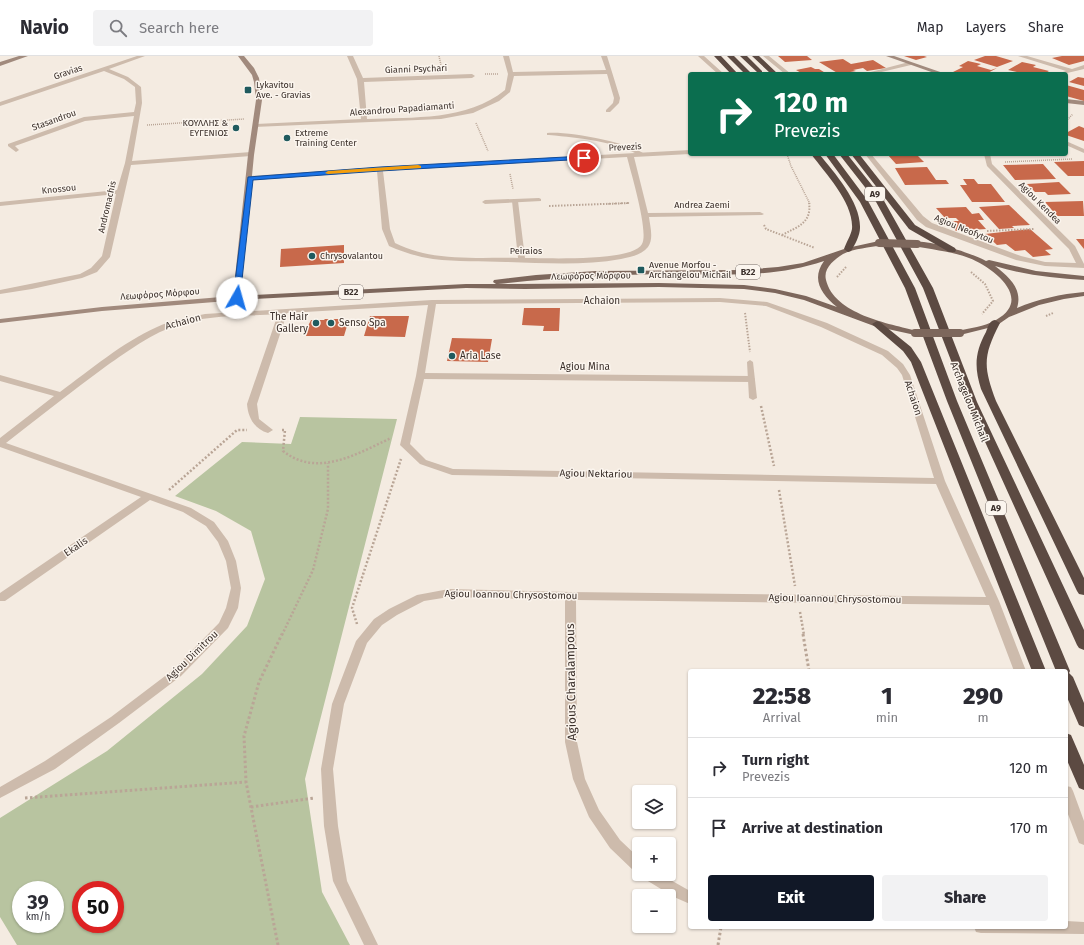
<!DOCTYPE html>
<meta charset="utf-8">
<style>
:root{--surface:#fff;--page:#f2f2f3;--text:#2b2b33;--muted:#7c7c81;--line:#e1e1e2;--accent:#111827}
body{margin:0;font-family:"Fira Sans",sans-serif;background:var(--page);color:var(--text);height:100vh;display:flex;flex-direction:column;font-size:15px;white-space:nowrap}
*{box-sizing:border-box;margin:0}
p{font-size:13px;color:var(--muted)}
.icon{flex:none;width:22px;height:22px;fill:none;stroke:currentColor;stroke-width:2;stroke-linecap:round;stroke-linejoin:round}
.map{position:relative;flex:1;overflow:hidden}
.drawer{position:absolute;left:688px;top:613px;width:380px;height:260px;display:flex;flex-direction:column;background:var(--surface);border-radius:4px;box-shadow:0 1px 3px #0004}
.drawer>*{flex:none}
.banner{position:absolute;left:688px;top:16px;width:380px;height:84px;border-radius:4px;box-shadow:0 1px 3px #0004;background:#0b6e4f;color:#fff;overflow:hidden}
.buttons{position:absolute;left:632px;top:729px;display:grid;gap:8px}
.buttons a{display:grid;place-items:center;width:44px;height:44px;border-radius:4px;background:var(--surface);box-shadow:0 1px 3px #0004;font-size:20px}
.speed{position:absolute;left:12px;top:825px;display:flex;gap:8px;font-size:20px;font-weight:700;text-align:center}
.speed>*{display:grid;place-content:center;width:52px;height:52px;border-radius:50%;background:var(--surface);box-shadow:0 1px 3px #0004;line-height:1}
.speed small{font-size:10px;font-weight:400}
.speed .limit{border:6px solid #d22;background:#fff;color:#111}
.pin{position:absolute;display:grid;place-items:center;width:34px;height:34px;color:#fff;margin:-17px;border:2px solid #fff;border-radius:50%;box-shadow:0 1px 4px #0007}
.me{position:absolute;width:44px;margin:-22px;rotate:7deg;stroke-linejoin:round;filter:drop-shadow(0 0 3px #0008)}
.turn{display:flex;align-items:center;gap:14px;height:84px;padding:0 20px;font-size:18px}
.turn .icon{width:52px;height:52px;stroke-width:2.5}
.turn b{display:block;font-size:28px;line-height:34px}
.eta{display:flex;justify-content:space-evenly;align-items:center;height:68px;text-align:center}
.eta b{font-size:24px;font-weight:800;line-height:28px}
.button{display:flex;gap:8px;margin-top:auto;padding:8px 20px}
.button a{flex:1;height:46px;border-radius:4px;background:var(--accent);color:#fff;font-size:16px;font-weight:800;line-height:46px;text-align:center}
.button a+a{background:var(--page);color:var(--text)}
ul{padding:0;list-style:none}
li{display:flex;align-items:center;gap:12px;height:60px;padding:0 20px;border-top:1px solid var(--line)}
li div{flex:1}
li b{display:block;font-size:15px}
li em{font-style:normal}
header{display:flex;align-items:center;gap:24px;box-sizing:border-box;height:56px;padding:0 20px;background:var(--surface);border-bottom:1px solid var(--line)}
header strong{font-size:19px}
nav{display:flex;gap:22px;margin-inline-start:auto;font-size:14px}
.search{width:280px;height:36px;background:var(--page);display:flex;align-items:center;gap:10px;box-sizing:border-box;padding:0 14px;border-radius:4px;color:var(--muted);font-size:15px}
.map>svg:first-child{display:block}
</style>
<header>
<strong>Navio</strong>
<div class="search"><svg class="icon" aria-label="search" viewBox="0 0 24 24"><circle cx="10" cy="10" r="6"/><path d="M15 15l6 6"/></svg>Search here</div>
<nav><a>Map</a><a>Layers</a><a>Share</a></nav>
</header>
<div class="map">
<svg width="1084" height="889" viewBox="0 0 1084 889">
<rect width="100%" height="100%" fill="#f4ebe1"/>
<path fill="#b8c4a0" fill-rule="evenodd" d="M300 361 397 363 305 723 322 836 350 889H17L0 861V762L107 695 202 618 247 570 265 523 251 475 216 455 175 440 242 386 291 388ZM21 834H55V868H21ZM81 834H115V868H81Z"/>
<path fill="#c8694b" d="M778 0H807L812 4 785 6Z
M904 0H924L927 1 916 4Z
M985 0H996L1013 5 997 11 974 4Z
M1062 0H1084V5L1069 9 1052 2Z
M843 3 851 8 873 4 886 12 867 15 863 12 853 14 856 15 839 18 819 6Z
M968 5 981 8 977 10 991 14 997 12 986 18H960L953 16 963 11 959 10Z
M1022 6 1036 9 1033 11 1049 15 1044 18H1025L1008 14Z
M811 11 815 13H819L827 18H803L796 14Z
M1078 21 1084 22V30L1069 26Z
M1066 29 1084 34V45L1066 40Z
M1079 70 1084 72V85L1066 79V77Z
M887 98H916L924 106 896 108Z
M1084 105V120H1068L1054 106Z
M1043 108 1056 123 1015 124 1003 109Z
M927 111 936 124H946L949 128 905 129 895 112Z
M963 123H974L978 128H991L1005 146H972L960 129H967Z
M1059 126 1071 138 1048 139 1045 136H1035L1027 128Z
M1083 145 1084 160H1057L1045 146Z
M1009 149 1030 169 1012 170 1014 172 999 173 979 151Z
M966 151 972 158 979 157 984 164H978L986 173 956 175 948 165H959L956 162H945L936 152Z
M1030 173 1053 193 1045 194 1051 199 1033 201 1025 194 1015 195 1006 188 997 189 985 178Z
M1076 183H1084V193Z
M344 189V207L280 211 281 193Z
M524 252H560L559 275H543L544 270 522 269Z
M370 260H409L405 281 364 280Z
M325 263H342L339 270H347L344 280H306L307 276H305L311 264H324Z
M452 282 492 283 488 306 447 305Z"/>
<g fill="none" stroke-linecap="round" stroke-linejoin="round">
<path stroke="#b9a596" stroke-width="1.5" stroke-dasharray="1 1" stroke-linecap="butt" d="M439 0 441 9
M485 18H498
M1066 65 1073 58
M476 67 488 95
M147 69 244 63
M787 98 791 110 810 148
M1005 106 1072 103
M510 118 513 133
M606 148 630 147"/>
<path stroke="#b9a596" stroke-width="2" stroke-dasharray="1.5 1.5" stroke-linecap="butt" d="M549 150 630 147
M764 169 766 173 815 192
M987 175 1034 173
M782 179C797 171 812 167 809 147
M971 216 985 228 993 245 982 258
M837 221 846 211
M745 257 750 296
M1046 260 1053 257"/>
<path stroke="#b9a596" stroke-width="2.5" stroke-dasharray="2 2" stroke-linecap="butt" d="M761 350 774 410
M282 374H285L283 395C317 422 357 398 391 382
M169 434 237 374H247
M779 434 795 530
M800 556 804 579
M357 568 352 552 401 403
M282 579 313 514 328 453V407"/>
<path stroke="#b9a596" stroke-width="3" stroke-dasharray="2.5 2.5" stroke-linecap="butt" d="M803 578 809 615
M25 742 246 726
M251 751 314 742
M278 889 246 726 244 680 259 626 282 578
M718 889 721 871"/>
<path fill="#cdbbac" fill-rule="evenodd" d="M547 77C568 75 629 86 646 99L641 100C613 85 581 82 549 79H547Z
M539 142 541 143V145L485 148 482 146 485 144Z
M750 304 753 306 757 342 753 344 749 342 747 306Z"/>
<path fill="#cdbbac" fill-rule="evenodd" d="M137 0H145L109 13 128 21 141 31 142 47 132 105 251 96 254 98 251 100 131 109 110 201 97 216 82 222 32 233 0 238V234L80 218 91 212 102 200 116 138 0 150V146L117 134 125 107 134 60 85 65 15 90 19 94 16 96 8 90V88L84 61 134 56 136 47 135 31 124 23 104 15 0 50V46Z
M347 0H353L363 22 472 18 475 20 472 22 364 26 367 63C413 61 467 65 505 34L508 18 503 0H509L513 16 606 14 601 0H607L620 42 619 47 610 56H606V54L613 47 614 42 607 18 514 20 510 36 499 45 473 57 441 63 254 71V69L256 68 361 63 357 23Z
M698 0H704L724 18H718Z
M763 0H769L791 18H785Z
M1018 0H1027L1072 13 1084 9V13L1063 18V16L1066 15Z
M909 6 911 7V9L873 18H863Z
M1066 85 1084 93V97L1066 89Z
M690 94V98L634 101 648 157 760 156 764 158 762 159 649 161C650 170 654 183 648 191 642 199 630 201 621 203 584 210 543 207 506 206 482 205 457 206 433 203 418 201 403 196 389 190L382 173 377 115 250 124 247 122 250 120 380 111ZM627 101C631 117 649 176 642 188 633 206 545 202 525 202L518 145 515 143 512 145 518 202C477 201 432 206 395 187L390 173 383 115Z
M865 98H871L923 160 932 167 1021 200 1045 206 1076 207 1069 193 1059 183 987 110 984 98H990L992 108 1075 190 1084 208V212L1045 210 1016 204 926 171 917 164Z
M720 242 767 246 827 267 888 295 903 308 910 319 945 425 999 545 1026 615H1014L989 549 576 544 577 686 585 723 599 754 620 784 639 802V817L634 815 610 792 589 761 573 723 565 686V544L449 541 424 545 397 559 382 569 367 587 344 648 333 713 338 770 347 825 378 889H364L333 825 324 770 321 713 332 648 356 585 374 563 389 553 417 539 449 533 570 536 986 541 936 428 452 419 420 408 400 389 416 320 428 249 287 257 257 348 259 363 273 374 268 377C254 373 248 361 247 348L278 258C248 260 216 259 187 266 156 274 131 293 105 311 71 336 39 361 6 387L191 452 214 466 228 485 236 505 241 532 238 552 228 572 181 620 119 667 55 713 0 742V731L45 705 111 661 173 614 219 567 226 552 231 532 226 505 218 486 206 470 183 456 150 444 5 545H0V537L141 441 0 391V382L54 340 0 325V319L60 336C90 314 123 286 157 271 172 264 189 261 205 258L432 244ZM720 246 766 250 821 271 882 299 897 312 902 319 934 422 453 413 426 404 410 388 424 323 751 326 755 323 751 320 425 317 436 248Z
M1066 730 1071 731 1073 735 1084 765V789L1079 787 1066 753Z
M641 818H660L690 835V848L674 841 643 822Z
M1066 865 1084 866V878L981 877 976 876 974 871H1066Z"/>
<path fill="#a18a7d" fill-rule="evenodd" d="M19 0H28L0 10V6Z
M238 0H244L254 12 259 22 262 44 254 99 240 244 102 255 0 267V263L102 251 233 240 248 99 256 44 254 26 252 19Z
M886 0H894L946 18H937Z
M1066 43 1084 45V49L1066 47Z"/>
<path fill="#7d675c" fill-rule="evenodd" d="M879 185 883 187 882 189C869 192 855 192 843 198 834 204 823 212 826 224 834 258 889 268 918 275L919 277 918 279H915L874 270 804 244 775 237 744 233 659 231 525 233 466 232 237 244 233 242 237 240 466 228H496L493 226 494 224 536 219 596 215 743 214 778 211 803 207 847 192ZM824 205C811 223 821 238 837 251L806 240 775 233 744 229 659 227 498 228C552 222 607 219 662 218 717 218 771 223 824 205Z
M914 186C931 184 971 197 986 205L989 204 1036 215 1084 220V224C1054 222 1024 219 995 210 1009 221 1023 233 1017 252 1038 243 1061 238 1084 236V240L1064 243 1039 249 1009 261 996 270 960 279H957L956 277 957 275C970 272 984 271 996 264 1034 243 993 211 969 202 951 195 933 194 914 190Z"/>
<path fill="#5c4a42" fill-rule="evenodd" d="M714 0H721L738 18H731Z
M727 0H734L752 18H745Z
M740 0H747L762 15V17H758Z
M752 0H759L778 18H771Z
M811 98H819C835 117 861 147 860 172 860 179 855 189 851 195L848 196 844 193C846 187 851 179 852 173 854 147 826 118 811 98Z
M825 98H833L868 145 915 232 957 345 1070 615 1069 617 1073 621 1084 647V671L1079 669 1066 639V615H1056L947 345 905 232 860 146Z
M839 98H847L883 143 933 232 977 346 1084 574V594L1079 592 1077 589 967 346 923 232 875 144Z
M851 98H859L915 169 955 192 956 194 955 196H949L909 173Z
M995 264 1000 267C983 300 983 310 996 345L1084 522V539L1079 538 1077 535 981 333C974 311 975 296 986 276 988 271 989 265 995 264Z
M877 265 880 266 911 291 921 306 1046 615H1032L911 306 903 295 874 270 872 268Z
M1066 677 1071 679 1084 709V734L1079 732 1066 702Z"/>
<path stroke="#7d675c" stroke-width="8" d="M879 187 917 188
M915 277H960"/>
</g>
<path fill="#1a73e8" stroke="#114b97" d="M584 100 587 102 586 103 380 115 253 124 240 242 237 244 233 242 248 121 380 111Z"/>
<path fill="#f59e0b" d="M418 109 421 110V112L328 118 325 117 328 115Z"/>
<g fill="#1f5a5e" stroke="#fbf5ee" stroke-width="1.5">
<rect x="244" y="30" width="8" height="8" rx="2"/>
<circle cx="236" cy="72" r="4"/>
<circle cx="287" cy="82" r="4"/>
<circle cx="312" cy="200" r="4"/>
<rect x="637" y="210" width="8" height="8" rx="2"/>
<circle cx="316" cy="267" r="4"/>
<circle cx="331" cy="267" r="4"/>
<circle cx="452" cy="300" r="4"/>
</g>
<g text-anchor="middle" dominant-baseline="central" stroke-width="3" stroke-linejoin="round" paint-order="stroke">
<g font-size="9" fill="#3b302b" stroke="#fbf5ee">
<text transform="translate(416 13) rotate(-2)">Gianni Psychari</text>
<text transform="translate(68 16) rotate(-19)">Gravias</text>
<text transform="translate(402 53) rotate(-4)">Alexandrou Papadiamanti</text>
<text transform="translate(54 64) rotate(-20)">Stasandrou</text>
<text transform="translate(625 91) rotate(-3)">Prevezis</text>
<text transform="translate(59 133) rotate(-6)">Knossou</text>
<text transform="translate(1040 147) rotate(45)">Agiou Kendea</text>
<text x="702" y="149">Andrea Zaemi</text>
<text transform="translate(107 151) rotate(-77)">Andromachis</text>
<text transform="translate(964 173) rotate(22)">Agiou Neofytou</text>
<text x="526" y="195">Peiraios</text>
<text transform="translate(591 220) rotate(-1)">Λεωφόρος Μόρφου</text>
<text transform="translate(160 238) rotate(-4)">Λεωφόρος Μόρφου</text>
</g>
<g font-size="9" fill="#3b302b" stroke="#fbf5ee" text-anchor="start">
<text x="256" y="29">Lykavitou<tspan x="256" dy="10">Ave. - Gravias</tspan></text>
<text x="228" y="67" text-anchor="end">ΚΟΥΛΛΗΣ &amp;<tspan x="228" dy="10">ΕΥΓΕΝΙΟΣ</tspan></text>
<text x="295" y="77">Extreme<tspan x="295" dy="10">Training Center</tspan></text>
<text x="320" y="200">Chrysovalantou</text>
<text x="649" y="209">Avenue Morfou -<tspan x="649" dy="10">Archangelou Michail</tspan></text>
</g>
<g fill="#fbf5ee" stroke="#756b66" stroke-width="1">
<rect x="865" y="131" width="20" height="14" rx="3"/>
<rect x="736" y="209" width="24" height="14" rx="3"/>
<rect x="339" y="229" width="24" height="14" rx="3"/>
<rect x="986" y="445" width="20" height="14" rx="3"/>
</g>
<g font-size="9" font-weight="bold" fill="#3b302b">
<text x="875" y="138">A9</text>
<text x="748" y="216">B22</text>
<text x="351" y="236">B22</text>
<text x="996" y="452">A9</text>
</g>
<g font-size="10" fill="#3b302b" stroke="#fbf5ee">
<text x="602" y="245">Achaion</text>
<text transform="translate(183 266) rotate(-15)">Achaion</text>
<text x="585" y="311">Agiou Mina</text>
<text transform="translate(913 342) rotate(72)">Achaion</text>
<text transform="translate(969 346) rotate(68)">Archagelou Michail</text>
<text transform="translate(596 418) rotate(1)">Agiou Nektariou</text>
<text transform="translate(76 491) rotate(-34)">Ekalis</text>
<text transform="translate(511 539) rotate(1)">Agiou Ioannou Chrysostomou</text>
<text transform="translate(835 543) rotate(1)">Agiou Ioannou Chrysostomou</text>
<text transform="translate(192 600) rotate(-44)">Agiou Dimitrou</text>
</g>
<g font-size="10" fill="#3b302b" stroke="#fbf5ee" text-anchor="start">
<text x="308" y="261" text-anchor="end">The Hair<tspan x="308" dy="12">Gallery</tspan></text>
<text x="339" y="267">Senso Spa</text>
<text x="460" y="300">Aria Lase</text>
</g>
<g font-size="12" fill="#3b302b" stroke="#fbf5ee">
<text transform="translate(571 626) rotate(-91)">Agious Charalampous</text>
</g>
</g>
</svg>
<div class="buttons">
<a><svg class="icon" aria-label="layers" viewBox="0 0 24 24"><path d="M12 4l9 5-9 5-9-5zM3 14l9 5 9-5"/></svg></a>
<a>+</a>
<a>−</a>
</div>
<div class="speed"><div>39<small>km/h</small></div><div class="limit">50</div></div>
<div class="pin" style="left:584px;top:102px;background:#d93025"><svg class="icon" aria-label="arrive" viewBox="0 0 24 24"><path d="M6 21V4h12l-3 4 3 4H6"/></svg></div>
<svg class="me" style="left:237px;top:242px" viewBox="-20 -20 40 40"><circle r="19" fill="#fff"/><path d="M0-13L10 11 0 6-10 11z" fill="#1a73e8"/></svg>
<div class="banner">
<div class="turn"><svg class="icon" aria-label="right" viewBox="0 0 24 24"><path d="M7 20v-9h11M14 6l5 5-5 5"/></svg><div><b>120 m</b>Prevezis</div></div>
</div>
<section class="drawer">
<div class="eta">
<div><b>22:58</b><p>Arrival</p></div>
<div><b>1</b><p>min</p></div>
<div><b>290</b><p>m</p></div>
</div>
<ul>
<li><svg class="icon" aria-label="right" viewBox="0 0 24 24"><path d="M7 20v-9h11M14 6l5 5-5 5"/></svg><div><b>Turn right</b><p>Prevezis</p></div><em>120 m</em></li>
<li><svg class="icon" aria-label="arrive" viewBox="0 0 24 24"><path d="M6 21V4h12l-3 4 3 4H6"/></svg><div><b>Arrive at destination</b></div><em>170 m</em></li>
</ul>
<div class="button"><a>Exit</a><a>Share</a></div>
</section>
</div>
